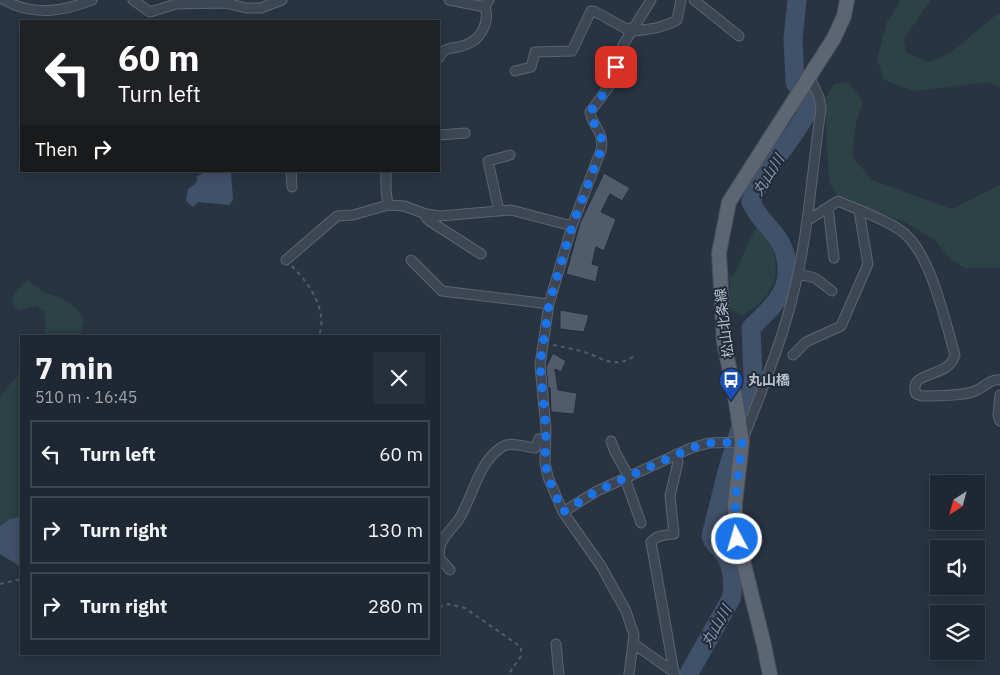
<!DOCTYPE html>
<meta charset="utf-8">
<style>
:root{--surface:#1f2732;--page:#272f3a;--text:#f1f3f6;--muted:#a1a5ac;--line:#3c444d}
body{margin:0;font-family:"IBM Plex Sans","Noto Sans JP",sans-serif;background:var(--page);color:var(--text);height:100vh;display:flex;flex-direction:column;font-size:19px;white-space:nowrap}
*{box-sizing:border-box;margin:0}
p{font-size:16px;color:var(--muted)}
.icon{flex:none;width:28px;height:28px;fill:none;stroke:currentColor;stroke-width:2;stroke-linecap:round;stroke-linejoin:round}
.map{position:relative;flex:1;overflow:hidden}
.details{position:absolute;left:20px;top:335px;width:420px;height:320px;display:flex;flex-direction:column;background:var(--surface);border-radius:0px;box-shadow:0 2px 12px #0003,0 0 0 1px var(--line)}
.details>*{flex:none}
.banner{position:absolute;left:20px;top:20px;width:420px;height:152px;border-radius:0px;box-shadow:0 2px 12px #0003,0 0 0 1px var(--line);background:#202124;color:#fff;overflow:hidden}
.needle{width:32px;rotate:216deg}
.controls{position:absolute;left:930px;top:475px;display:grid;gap:10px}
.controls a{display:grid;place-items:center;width:55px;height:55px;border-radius:0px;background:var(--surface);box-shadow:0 2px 12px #0003,0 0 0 1px var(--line);font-size:25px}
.pin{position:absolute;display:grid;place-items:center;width:42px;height:42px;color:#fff;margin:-21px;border-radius:10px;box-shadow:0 2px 8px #0006}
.me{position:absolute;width:55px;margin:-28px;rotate:354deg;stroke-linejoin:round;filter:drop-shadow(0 0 4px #0008)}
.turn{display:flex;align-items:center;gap:18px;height:105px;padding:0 15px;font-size:22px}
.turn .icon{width:65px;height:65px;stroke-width:2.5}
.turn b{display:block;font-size:35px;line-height:42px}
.then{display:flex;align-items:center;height:48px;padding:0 15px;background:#0003;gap:10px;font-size:19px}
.round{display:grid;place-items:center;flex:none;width:52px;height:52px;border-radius:0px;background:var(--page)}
.overview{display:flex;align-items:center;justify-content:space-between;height:85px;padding:0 15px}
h1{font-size:30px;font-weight:700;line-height:38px}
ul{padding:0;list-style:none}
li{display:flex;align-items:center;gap:15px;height:68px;margin:0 10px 8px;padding:0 5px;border:2px solid var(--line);border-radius:0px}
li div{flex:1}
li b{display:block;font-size:19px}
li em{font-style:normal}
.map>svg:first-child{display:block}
</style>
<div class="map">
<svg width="1000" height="675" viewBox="0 0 1000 675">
<rect width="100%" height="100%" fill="#293442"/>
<path fill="#2c4244" d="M901 0H931L903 40 907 53 929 62 950 53 997 14 1000 15V88L989 82 914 91 884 80 877 59 887 22Z
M848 82 863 102 856 123 852 156 872 180 952 209 1000 185V268H964L950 259 935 240 904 222 853 204 839 197 830 184 828 168 825 99 834 84Z
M763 223C773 246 784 271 767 295 761 303 750 309 743 316L730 309V277L735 273 754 231Z
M27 280 45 293 62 298 79 311 84 321 79 336H45L46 323 44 311 36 306 19 311 12 303 14 293Z
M21 371V517L10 519 0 526V396Z"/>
<path fill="#40516a" d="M212 171 216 174 221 171H231L233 200 229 205 198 202 193 207 186 201 188 189 195 184 198 179 196 177 203 173Z
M21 517V567L0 554V526L10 519Z"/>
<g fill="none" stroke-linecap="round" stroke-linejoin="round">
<path stroke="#40516a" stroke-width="19" d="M688 675 731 599C734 586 733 567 725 555 721 547 714 547 711 536L728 468 752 390 753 376 751 328C763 316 780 301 785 285 790 270 786 248 776 236 767 224 757 216 751 202 763 167 794 141 810 107L795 82 793 39 797 0"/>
</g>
<path fill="#505b6b" stroke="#242d3a" d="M604 173 630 188 622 201 610 194 601 212 616 219 604 251 596 247 592 264 599 266 596 282 566 274 580 223Z
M560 310 589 315 584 332 560 329Z
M553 353 566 361 561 372 555 369 558 390 577 393 574 414 551 412 550 388H548L546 367Z"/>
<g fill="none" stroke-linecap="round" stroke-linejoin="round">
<defs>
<path id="street" d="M4 0C33 16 62 12 92 0
M133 0 150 12 176 4 226 3 246 8H261L282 0
M449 0 485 7
M694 0 739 36
M631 28 634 31C650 29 663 28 677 20L681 0
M439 58C445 45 453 50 465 45 481 40 490 22 485 7L489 0
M515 71 531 67 535 52 572 51 591 11H594L630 31
M439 135 465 133
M291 171 292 187
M386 171V190L388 205 404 206 426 214 440 216 511 210 572 226
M828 207 834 258
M499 211 488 161 510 155
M424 214 428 220 481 254
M808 220 838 201C858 210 882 218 900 230 930 249 945 321 955 355 949 379 907 370 916 394L922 396C938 395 959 397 975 391 983 388 991 378 1000 380
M286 260 337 216 353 215 388 205
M411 260 442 291 549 304
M798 274 815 278 832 291
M793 355 806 342 841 326 868 264 859 211
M1000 395 998 415 1000 421
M611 441 615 452 629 477
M625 478 641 523
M563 512 597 491 691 448 709 443 742 442C761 392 783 340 795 287 809 228 812 169 821 109L819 97 810 78
M450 570 440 559C439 554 439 549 441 544 444 535 454 527 459 519 473 497 478 462 502 447 510 441 526 447 535 448L539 439 545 440
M556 644 559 675
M634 644 675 673
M674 672 651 542C656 535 666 535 674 534L670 496 678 462 676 454
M629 675 634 635 626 611 601 566 563 512 548 477 545 463 546 429 540 365 549 304 572 226 601 150C605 132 593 128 590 112L608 88 623 45 651 0"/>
<path id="primary" d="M770 675 764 645 735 528V503L742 442 736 402 724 342 719 253 729 202 834 38 844 16 847 0"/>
</defs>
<use href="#street" stroke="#5c6470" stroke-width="11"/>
<use href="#primary" stroke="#474f5c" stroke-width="16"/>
<path stroke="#4c5f62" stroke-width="2" stroke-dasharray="4 4" stroke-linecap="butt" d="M292 266C309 284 328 309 319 336
M553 345C563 347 574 349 584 352 606 359 613 369 635 356
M0 584 21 579
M439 607 448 604 465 608 521 647V656L508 675"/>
<use href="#street" stroke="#3d4652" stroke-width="9"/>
<use href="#primary" stroke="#5c6572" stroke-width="14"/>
</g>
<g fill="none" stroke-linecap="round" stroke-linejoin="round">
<path stroke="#1a73e8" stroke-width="9" stroke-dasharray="0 16.2" d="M616 67 608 88 590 112C593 128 605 132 601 150L572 226 549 304 540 365 546 429 545 462 548 477 563 512 597 491 691 448 709 443 742 442 735 503 737 539"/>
</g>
<defs>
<symbol id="bus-pin" viewBox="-11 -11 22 30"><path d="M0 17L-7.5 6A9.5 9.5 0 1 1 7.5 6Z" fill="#1a4fb4" stroke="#222b38"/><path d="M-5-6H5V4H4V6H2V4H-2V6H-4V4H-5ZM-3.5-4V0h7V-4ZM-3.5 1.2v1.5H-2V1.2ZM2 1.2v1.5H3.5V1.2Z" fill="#fff"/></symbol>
</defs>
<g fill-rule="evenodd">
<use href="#bus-pin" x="717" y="366" width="28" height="38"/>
</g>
<g text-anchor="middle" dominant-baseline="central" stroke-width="4" stroke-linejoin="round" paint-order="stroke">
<g font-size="14" fill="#bbc1cc" stroke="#222b38">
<text transform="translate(724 323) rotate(-97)">松山北条線</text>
</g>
<g font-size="14" font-weight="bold" fill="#bbc1cc" stroke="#222b38" text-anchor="start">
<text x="748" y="380">丸山橋</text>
</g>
<g font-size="15" font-style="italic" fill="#8497b1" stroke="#222b38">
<text transform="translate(768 175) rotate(-58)">丸山川</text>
<text transform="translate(716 626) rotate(-60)">丸山川</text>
</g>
</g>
</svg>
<div class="controls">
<a><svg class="needle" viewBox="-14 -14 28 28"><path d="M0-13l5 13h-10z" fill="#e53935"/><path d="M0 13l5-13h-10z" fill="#a1a5ac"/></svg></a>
<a><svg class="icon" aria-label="sound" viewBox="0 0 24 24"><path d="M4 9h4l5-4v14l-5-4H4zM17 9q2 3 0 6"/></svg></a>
<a><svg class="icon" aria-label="layers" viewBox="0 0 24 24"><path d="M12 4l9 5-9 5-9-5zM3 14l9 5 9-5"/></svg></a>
</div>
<div class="pin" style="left:616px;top:67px;background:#d93025"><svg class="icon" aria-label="arrive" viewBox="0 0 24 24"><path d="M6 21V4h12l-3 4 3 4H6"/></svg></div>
<svg class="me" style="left:737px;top:539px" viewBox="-20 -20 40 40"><circle r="17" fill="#1a73e8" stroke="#fff" stroke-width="3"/><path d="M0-11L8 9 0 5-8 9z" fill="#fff"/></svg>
<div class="banner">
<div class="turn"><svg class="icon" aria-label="left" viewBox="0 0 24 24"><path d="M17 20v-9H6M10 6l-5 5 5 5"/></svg><div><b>60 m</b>Turn left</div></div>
<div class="then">Then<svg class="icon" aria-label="right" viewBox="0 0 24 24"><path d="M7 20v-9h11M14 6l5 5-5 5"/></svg></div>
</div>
<section class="details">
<div class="overview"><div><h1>7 min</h1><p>510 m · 16:45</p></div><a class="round"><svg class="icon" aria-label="close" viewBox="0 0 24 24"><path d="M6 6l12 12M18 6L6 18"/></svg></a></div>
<ul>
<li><svg class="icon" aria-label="left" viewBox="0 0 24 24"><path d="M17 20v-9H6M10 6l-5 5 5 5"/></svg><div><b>Turn left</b></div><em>60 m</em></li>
<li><svg class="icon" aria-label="right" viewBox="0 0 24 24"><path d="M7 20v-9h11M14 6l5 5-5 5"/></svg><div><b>Turn right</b></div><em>130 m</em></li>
<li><svg class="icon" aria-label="right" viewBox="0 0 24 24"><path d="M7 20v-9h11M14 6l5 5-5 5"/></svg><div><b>Turn right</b></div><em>280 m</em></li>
</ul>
</section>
</div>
